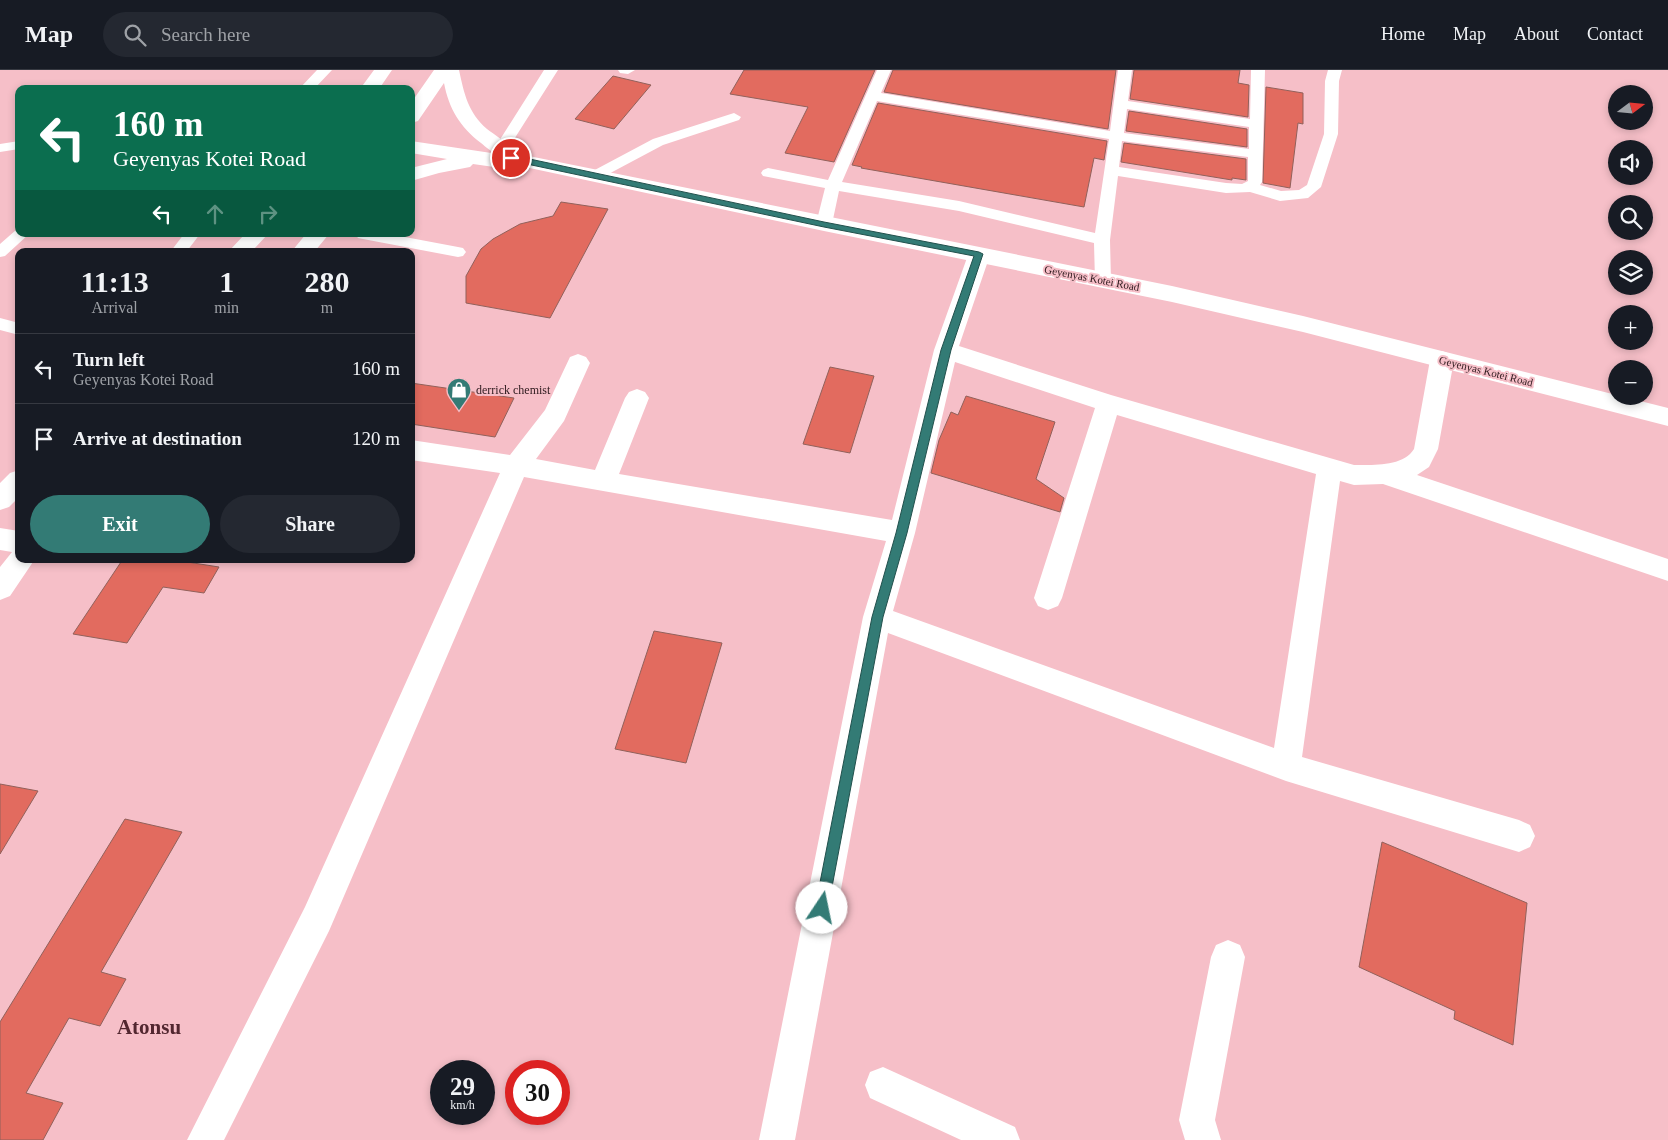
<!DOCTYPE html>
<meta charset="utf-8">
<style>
:root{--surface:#171b24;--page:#242831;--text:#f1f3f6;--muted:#9ea1a6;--line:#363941;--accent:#337b75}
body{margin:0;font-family:Georgia,serif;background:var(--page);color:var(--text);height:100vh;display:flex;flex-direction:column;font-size:19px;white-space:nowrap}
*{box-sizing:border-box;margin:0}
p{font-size:16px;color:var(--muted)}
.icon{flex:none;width:28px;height:28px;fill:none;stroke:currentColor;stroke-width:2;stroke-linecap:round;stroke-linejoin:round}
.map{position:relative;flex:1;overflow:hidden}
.details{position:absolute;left:15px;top:178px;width:400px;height:315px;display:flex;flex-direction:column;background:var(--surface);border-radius:10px;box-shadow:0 2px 8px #0003}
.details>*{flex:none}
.hud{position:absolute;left:15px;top:15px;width:400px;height:152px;border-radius:10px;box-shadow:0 2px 8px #0003;background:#0b6e4f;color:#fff;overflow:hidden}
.needle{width:32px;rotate:74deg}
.fabs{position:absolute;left:1608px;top:15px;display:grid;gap:10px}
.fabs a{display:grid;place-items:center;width:45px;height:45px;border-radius:50%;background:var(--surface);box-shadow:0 2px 8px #0003;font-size:25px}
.speed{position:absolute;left:430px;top:990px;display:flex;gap:10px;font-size:25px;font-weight:700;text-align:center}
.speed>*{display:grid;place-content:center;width:65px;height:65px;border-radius:50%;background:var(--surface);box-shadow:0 2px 8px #0003;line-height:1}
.speed small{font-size:12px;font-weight:400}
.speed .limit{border:8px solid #d22;background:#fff;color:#111}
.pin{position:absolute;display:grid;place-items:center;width:42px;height:42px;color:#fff;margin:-21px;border:2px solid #fff;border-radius:50%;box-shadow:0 1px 5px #0007}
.me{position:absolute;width:55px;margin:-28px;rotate:11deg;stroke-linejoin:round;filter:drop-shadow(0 0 4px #0008)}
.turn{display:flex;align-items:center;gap:18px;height:105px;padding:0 15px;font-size:22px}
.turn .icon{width:65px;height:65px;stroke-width:2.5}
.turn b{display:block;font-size:35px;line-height:42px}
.lanes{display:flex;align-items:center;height:48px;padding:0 15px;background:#0003;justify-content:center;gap:25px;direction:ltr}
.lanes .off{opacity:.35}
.eta{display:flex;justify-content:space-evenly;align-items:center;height:85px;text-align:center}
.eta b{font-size:30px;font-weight:700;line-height:35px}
.cta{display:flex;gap:10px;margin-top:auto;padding:10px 15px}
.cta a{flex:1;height:58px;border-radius:30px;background:var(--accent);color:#fff;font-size:20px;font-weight:700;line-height:58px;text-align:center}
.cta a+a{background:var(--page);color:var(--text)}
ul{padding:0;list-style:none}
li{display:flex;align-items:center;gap:15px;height:70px;padding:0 15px;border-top:1px solid var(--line)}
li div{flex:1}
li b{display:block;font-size:19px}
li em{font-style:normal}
header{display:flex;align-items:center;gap:30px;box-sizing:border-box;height:70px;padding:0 25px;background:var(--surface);border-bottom:1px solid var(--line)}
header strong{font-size:24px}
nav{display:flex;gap:28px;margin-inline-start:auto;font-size:18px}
.search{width:350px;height:45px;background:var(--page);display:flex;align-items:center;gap:12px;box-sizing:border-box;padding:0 18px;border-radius:28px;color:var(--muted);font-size:19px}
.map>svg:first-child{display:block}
</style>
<header>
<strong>Map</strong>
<div class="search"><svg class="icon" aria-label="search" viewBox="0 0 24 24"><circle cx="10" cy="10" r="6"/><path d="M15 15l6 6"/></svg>Search here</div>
<nav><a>Home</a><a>Map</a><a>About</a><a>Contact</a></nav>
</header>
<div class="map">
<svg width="1668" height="1070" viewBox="0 0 1668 1070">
<rect width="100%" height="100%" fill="#f6bfc8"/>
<path fill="#e26b5f" stroke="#91615b" d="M744 0H875L834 92 785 83 808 37 730 24Z
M893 0H1116L1108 59 884 22Z
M1134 0H1240L1238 13 1249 15 1248 47 1130 29Z
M613 6 651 15 614 59 575 49Z
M1266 17 1303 23V54L1298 53 1290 118 1263 113Z
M878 33 1107 71 1104 90 1094 88 1084 137 861 98 862 97 852 95Z
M1129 41 1247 59V77L1126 61Z
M1124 73 1246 89V110L1232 108V110L1121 92Z
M561 132 608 139 550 248 466 233V206L481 179 493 169 520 154 553 146Z
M830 297 874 306 850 383 803 374Z
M411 313 514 328 495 367 411 354Z
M966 326 1055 352 1036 409 1064 428 1060 442 931 403 939 370 951 342 958 345Z
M123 489H168L219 497 204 523 163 517 127 573 73 564Z
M654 561 722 573 686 693 615 679Z
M0 714 38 721 0 784Z
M125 749 182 762 101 902 126 909 100 956 69 948 26 1023 63 1033 43 1070H0V952Z
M1382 772 1527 833 1513 975 1454 949 1455 941 1359 897Z"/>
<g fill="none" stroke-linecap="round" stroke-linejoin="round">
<path fill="#fff" fill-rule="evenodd" d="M317 0H332L314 19H299Z
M544 0H558L506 82H496L494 79Z
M618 0H635L628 4 620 3Z
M877 0H891L881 23 1110 61 1118 0H1132L1128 31 1250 49 1251 0H1265L1262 112 1260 115 1281 121 1299 120 1307 115 1324 64 1325 11 1328 0H1342L1339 11 1338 64 1321 117 1308 128 1280 131 1250 122 1226 123 1118 106 1110 170 1111 211 1109 215 1103 216 1097 215 1095 211 1094 173 959 141 839 121 832 154 829 158H819L816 154 825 118 763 106 761 103 763 100 768 98 828 110ZM877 31 1109 69 1095 163 959 131 842 112ZM1127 39 1249 57V79L1124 63ZM1122 71 1248 87V111L1242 114 1226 113 1119 97Z
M734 43 741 47 739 50 663 75 601 108H591L589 105 591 102 653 69Z
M19 71V79L0 82V74Z
M16 160H19V164H29L5 186 0 187V174Z
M184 164H200L187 181H171Z
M355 164H389L458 177 463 178 466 182 463 186 458 187 363 169 358 168Z
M0 248 19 253V265L0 260Z"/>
<path fill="#fff" fill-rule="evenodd" d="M979 178 987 180 990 185 959 276 1111 325 1354 395C1372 395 1403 397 1414 379L1430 290 1434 284 1442 281 1450 284 1454 290 1438 379 1429 397 1417 405 1668 489V511L1383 414 1354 415 1340 411 1302 687 1519 750 1530 755 1535 766 1530 777 1519 782 1286 711 888 563 795 1070H759L863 547 886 471 524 407 329 861 224 1070H187L305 837 500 403 411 390V370L510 385 545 340 570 287 578 284 586 287 590 293 564 351 536 389 595 400 625 328 629 322 637 319 645 322 649 328 619 404 892 450 934 280 968 185 971 180ZM955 292 1095 338 1034 528 1038 536 1048 540 1058 536 1062 528 1117 345 1316 404 1274 678 893 541 915 463Z
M1228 870 1240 875 1245 887 1215 1050 1221 1070H1185L1179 1050 1211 887 1216 875Z
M883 997 1015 1057 1020 1070H961L870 1028 865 1015 870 1002Z"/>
<path fill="#fff" fill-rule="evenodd" d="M374 0H392L379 19H360Z
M434 0H459C464 23 468 43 487 59 495 65 505 71 511 79L509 82 1172 216 1303 246 1668 338V356L1303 262 1172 232 824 161 511 94 494 97 473 94 470 97 439 103 411 111V98L447 89 411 83V71L498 84C491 82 486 77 481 73 460 57 449 39 444 13L418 51 411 53V33Z
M245 164H268L252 181H229Z
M306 164H329L315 181H292Z
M19 400V427L9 437 0 440V413L10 403Z
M0 458 19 461V489H35L10 526 0 530V497L12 482 0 480Z"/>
</g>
<path fill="#337b75" stroke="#21504c" d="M511 85 824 152 979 182 983 184 951 280 907 463 883 547 828 838 826 843 822 845 817 843 815 838 872 547 896 463 941 280 974 186 824 157 508 90V86Z"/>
<defs>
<symbol id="shop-pin" viewBox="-11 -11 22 30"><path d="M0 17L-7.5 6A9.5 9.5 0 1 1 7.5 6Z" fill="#337b75" stroke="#f6bfc8"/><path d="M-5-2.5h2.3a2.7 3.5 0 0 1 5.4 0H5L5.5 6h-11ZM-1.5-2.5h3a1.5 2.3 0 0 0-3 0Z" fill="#fff"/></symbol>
</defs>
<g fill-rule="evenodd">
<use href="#shop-pin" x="445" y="306" width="28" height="38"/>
</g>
<g text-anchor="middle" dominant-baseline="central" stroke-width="4" stroke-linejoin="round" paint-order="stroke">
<g font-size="11" fill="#2d191d" stroke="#f6bfc8">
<text transform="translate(1092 208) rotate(11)">Geyenyas Kotei Road</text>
<text transform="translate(1486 301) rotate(14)">Geyenyas Kotei Road</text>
</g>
<g font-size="12" fill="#2d191d" stroke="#f6bfc8" text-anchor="start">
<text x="476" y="320">derrick chemist</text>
</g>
<g font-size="21" font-weight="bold" fill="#522730" stroke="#f6bfc8">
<text x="149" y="957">Atonsu</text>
</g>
</g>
</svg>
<div class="fabs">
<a><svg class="needle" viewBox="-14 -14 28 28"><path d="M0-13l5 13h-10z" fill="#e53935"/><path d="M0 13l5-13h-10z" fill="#9ea1a6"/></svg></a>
<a><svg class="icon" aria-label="sound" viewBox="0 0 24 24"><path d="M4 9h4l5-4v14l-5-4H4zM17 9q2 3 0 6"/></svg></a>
<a><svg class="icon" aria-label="search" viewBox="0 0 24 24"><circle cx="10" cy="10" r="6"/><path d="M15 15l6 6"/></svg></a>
<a><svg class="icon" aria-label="layers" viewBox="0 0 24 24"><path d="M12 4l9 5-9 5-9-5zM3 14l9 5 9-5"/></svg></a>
<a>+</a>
<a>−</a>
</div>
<div class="speed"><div>29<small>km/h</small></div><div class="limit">30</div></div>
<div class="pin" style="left:511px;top:88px;background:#d93025"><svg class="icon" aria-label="arrive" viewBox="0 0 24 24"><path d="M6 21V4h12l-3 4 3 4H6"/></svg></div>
<svg class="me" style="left:822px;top:838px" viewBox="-20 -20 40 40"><circle r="19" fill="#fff"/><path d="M0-13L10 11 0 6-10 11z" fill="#337b75"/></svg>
<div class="hud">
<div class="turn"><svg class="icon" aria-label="left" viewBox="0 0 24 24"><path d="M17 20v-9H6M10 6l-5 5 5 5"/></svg><div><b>160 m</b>Geyenyas Kotei Road</div></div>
<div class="lanes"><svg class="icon" aria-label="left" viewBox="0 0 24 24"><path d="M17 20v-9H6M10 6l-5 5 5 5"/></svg><svg class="icon off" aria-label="ahead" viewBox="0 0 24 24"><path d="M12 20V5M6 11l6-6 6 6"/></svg><svg class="icon off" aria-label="right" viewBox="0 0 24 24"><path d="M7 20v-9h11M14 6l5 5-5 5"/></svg></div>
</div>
<section class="details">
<div class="eta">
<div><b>11:13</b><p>Arrival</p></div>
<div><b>1</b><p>min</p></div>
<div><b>280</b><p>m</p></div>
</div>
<ul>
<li><svg class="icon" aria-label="left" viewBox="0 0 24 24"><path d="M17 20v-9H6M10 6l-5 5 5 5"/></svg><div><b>Turn left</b><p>Geyenyas Kotei Road</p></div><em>160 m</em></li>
<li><svg class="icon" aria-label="arrive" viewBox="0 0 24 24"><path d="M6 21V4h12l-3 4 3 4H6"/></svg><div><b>Arrive at destination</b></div><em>120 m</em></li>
</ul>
<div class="cta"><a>Exit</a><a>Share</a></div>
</section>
</div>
